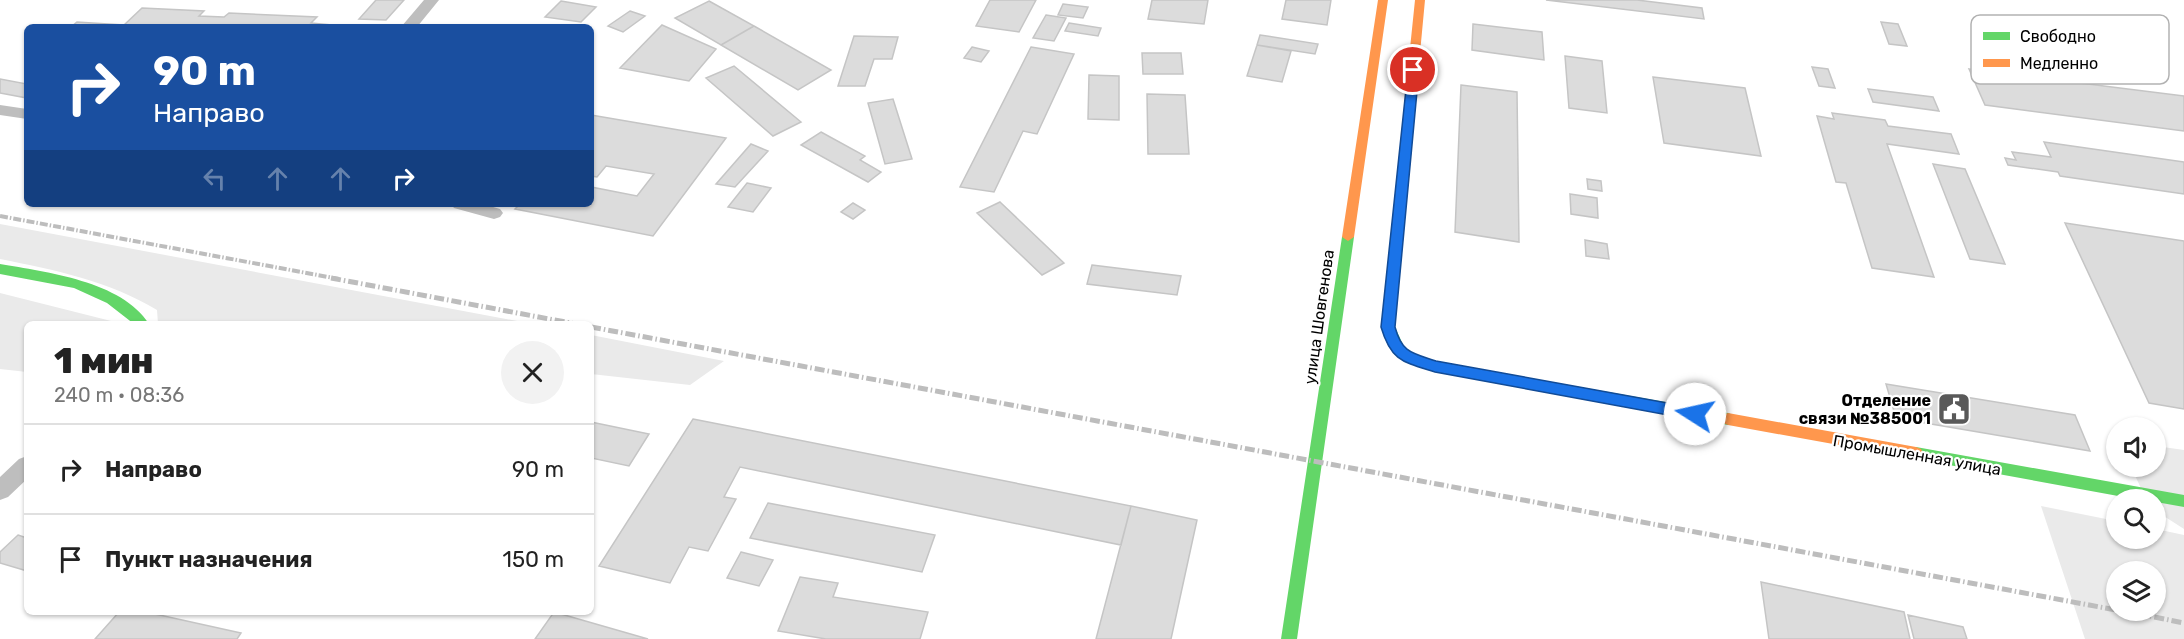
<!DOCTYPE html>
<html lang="ru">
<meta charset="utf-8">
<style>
:root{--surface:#fff;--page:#f2f2f2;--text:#222;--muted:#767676;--line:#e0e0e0}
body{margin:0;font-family:Rubik,sans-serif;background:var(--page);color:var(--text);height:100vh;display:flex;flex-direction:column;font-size:22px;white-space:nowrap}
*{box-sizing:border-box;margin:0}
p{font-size:20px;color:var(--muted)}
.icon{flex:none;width:33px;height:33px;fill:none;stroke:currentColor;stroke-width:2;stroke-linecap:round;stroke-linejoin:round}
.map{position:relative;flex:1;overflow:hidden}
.details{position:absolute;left:24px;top:321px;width:570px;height:294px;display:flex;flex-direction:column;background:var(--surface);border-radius:9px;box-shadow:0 2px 4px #0004}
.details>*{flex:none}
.banner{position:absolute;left:24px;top:24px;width:570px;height:183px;border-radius:9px;box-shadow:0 2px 4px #0004;background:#1a4fa0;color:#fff;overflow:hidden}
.controls{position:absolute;left:2106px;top:417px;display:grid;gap:12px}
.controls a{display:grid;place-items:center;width:60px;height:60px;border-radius:50%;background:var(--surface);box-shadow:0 2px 4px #0004;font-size:30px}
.pin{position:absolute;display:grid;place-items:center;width:51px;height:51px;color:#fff;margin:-26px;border:3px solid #fff;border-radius:50%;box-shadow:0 2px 6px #0007}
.me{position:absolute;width:66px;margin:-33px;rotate:280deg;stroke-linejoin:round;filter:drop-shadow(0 0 4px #0008)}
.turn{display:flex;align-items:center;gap:21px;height:126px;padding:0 30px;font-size:27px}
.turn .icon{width:78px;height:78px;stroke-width:2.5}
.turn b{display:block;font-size:42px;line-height:51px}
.lanes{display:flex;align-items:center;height:57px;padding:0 30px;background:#0003;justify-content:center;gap:30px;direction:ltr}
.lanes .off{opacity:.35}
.round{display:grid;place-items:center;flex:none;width:63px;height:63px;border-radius:32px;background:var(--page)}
.summary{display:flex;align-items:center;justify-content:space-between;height:102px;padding:0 30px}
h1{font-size:36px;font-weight:800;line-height:45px}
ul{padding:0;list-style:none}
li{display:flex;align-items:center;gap:18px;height:90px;padding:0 30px;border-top:2px solid var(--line)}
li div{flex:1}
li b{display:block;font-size:22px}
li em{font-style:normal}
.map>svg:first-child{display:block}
</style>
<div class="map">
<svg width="2184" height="639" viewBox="0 0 2184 639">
<rect width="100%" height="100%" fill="#fff"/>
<path fill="#eaeaea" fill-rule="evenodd" d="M0 224 533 324H158L157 310C109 281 55 270 0 259Z
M0 293 123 324H27V372L0 369Z
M591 335 724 361 690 385 591 374Z
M2156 446 2184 450V529L2156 511V500L2146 499 2131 467 2156 466Z
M2041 506 2116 521V538H2156V529L2184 535V639H2085ZM2116 572H2156V610H2116Z"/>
<path fill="#dcdcdc" stroke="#c5c5c5" stroke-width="1.5" d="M376 0H404L386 20 359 19Z
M990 0H1036L1019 32 976 26Z
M1152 0H1208L1204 24 1148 19Z
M1286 0H1331L1327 25 1282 19Z
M1546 0H1637L1702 8 1704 19Z
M561 1 596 7 581 22 545 17Z
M709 1 754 26 721 45 675 18Z
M1063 4 1088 7 1083 18 1058 15Z
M142 8 204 11 199 16 224 17 229 13 317 17 311 23 333 25 331 27H71L77 22 124 25Z
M630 11 645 16 623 32 608 26Z
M1046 15 1066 18 1054 41 1033 38Z
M1881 22 1898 24 1907 46 1889 44Z
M1069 23 1101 28 1098 36 1065 31Z
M1473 24 1542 32 1544 60 1472 50Z
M662 25 716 49 689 81 620 68Z
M754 26 831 70 798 90 721 45Z
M1260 35 1318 44 1315 54 1257 45Z
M854 36 898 37 892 59H874L865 86H838Z
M1257 45 1291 51 1282 82 1247 76Z
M972 47 989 51 981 62 964 58Z
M1031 47 1074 54 1037 134 1023 131 994 192 960 187Z
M1142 53H1181L1183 74H1143Z
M1565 56 1602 61 1607 113 1569 108Z
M734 66 801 122 773 136 706 78Z
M1812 67 1828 69 1835 88 1819 86Z
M1969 69 2184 96V131L1985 105Z
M1089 75 1119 76V120L1088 119Z
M1653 77 1745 88 1761 156 1664 143Z
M0 79 27 84V98L0 93Z
M1461 85 1517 92 1519 242 1455 232Z
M1868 89 1933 97 1939 111 1873 102Z
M1147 94 1185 95 1189 154H1148Z
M893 99 912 159 885 164 868 103Z
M1832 113 1885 120 1888 126 1951 134 1959 154 1887 144 1934 277 1872 268 1846 183 1836 182 1817 116 1834 119Z
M591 115 726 138 653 236 515 209 520 204H591V187L637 196 654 174 606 166 597 177 591 176Z
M821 132 865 156 860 160 881 172 868 182 801 145Z
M2044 142 2184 162V194L2060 176 2058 172 2008 165 2005 158 2016 160 2012 152 2051 157Z
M751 144 768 151 735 187 716 184Z
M1933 164 1965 169 2005 264 1970 259Z
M1587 179 1601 181 1602 191 1588 189Z
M747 183 771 188 753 212 728 207Z
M1570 194 1597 198 1598 218 1571 214Z
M1000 202 1064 263 1042 275 977 213Z
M853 203 865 210 853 219 841 212Z
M2065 223 2184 241V409L2149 403Z
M1585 240 1607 244 1609 259 1586 256Z
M1092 265 1181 276 1177 295 1087 284Z
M1886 384 2075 415 2090 451 1896 418Z
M693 419 1131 506 1121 545 740 467 724 497 736 499 708 551 689 547 670 583 599 566Z
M591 422 649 434 629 466 591 458Z
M768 503 935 535 922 572 750 538Z
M1131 506 1197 520 1171 639H1096Z
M18 535 27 538V571L0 563V552Z
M741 552 773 560 759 586 727 578Z
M800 577 838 583 833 597 928 612 920 639H826L778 631Z
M1761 582 1904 612 1910 639H1769Z
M119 612H146L241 633 237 639H95Z
M554 612 648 639H535Z
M1908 615 1963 627 1967 639H1914Z"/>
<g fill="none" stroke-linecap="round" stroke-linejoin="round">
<path fill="#bebebe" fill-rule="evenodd" d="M424 0H439L417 27H401Z
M0 105 27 109V119L0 115Z
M451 204H483L500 209 503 213 500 217 494 219 454 208Z
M27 456V479L8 497 0 500V477L19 459Z"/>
<path fill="#63d668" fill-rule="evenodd" d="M1398 219 1404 223 1395 327 1404 347 1415 354 1436 362 1728 413 1733 415 1735 419 1733 423 1728 425 1435 372 1405 362 1394 354 1381 327 1392 223Z
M1348 233 1354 237 1297 639H1281L1342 237Z
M0 264C46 272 122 281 149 324H134L107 303 74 288 0 274Z
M1916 447 2184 495V507L2156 502V500H2140L1916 459 1911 457 1909 453 1911 449Z"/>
<path fill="#ff974d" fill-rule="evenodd" d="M1378 0H1388L1354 237 1348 241 1342 237Z
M1415 0H1425L1404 223 1398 227 1392 223Z
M1728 413 1916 447 1921 449 1923 453 1921 457 1916 459 1728 425 1723 423 1721 419 1723 415Z"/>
<path stroke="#bdbdbd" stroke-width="4" stroke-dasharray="8 2 1.5 2" stroke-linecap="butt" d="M0 216 339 279"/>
<path stroke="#bdbdbd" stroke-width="5" stroke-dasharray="10 3 1.5 3" stroke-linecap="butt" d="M331 278 576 324
M591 327 2116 610
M2120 610 2184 623"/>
</g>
<path fill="#1a73e8" stroke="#114b97" stroke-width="1.5" d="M1413 67 1419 70 1395 327C1402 353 1412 353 1436 361L1695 408 1700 410 1703 414 1700 418 1695 420 1435 372C1403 362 1391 361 1381 327L1408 70Z"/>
<defs>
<symbol id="civic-square" viewBox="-11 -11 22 22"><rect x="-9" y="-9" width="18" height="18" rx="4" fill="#595959" stroke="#fff"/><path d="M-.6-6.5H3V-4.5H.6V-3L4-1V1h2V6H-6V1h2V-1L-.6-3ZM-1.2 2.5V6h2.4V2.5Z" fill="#fff"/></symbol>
</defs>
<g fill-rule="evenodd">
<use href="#civic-square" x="1935" y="390" width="38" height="38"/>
</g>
<g text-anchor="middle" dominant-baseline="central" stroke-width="4.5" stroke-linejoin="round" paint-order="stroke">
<g font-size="16" fill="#000" stroke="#fff">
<text transform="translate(1319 317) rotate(-82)">улица Шовгенова</text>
<text transform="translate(1917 455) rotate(10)">Промышленная улица</text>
</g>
<g font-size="16" font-weight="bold" fill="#000" stroke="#fff" text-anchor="end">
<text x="1931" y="400">Отделение<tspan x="1931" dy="18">связи №385001</tspan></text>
</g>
</g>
<rect x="1971" y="15" width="198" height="69" rx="9" fill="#fff" stroke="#b2b2b2" stroke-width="1.5"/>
<rect x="1983" y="32" width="27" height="8" fill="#63d668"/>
<rect x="1983" y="59" width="27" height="8" fill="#ff974d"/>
<g font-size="16" fill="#000">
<text x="2020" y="42">Свободно</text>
<text x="2020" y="69">Медленно</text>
</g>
</svg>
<div class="controls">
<a><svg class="icon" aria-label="sound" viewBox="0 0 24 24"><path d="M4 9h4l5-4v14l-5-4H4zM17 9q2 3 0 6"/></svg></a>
<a><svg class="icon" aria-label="search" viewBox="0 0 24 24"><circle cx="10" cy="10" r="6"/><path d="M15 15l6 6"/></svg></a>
<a><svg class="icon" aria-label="layers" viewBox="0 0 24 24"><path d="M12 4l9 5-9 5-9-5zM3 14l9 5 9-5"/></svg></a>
</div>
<div class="pin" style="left:1413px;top:70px;background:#d93025"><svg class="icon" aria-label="arrive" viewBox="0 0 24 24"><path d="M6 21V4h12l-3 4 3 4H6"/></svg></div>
<svg class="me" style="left:1695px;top:414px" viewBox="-20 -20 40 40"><circle r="19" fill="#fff"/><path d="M0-13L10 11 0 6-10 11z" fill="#1a73e8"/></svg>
<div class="banner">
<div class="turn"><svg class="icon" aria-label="right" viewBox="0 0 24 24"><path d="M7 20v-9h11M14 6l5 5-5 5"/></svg><div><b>90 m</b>Направо</div></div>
<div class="lanes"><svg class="icon off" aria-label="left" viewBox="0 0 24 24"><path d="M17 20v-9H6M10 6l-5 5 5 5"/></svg><svg class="icon off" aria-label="ahead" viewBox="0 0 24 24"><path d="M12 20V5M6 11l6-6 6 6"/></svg><svg class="icon off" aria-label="ahead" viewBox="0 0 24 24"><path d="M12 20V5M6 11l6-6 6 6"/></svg><svg class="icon" aria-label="right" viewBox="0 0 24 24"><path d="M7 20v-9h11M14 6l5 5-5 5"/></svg></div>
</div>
<section class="details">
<div class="summary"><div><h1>1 мин</h1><p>240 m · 08:36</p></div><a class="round"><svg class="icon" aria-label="close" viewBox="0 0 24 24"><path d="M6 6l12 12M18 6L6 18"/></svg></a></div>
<ul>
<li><svg class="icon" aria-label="right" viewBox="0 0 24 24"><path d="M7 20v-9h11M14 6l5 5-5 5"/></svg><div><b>Направо</b></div><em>90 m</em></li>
<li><svg class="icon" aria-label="arrive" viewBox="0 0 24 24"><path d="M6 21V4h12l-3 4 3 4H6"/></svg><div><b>Пункт назначения</b></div><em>150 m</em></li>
</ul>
</section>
</div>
